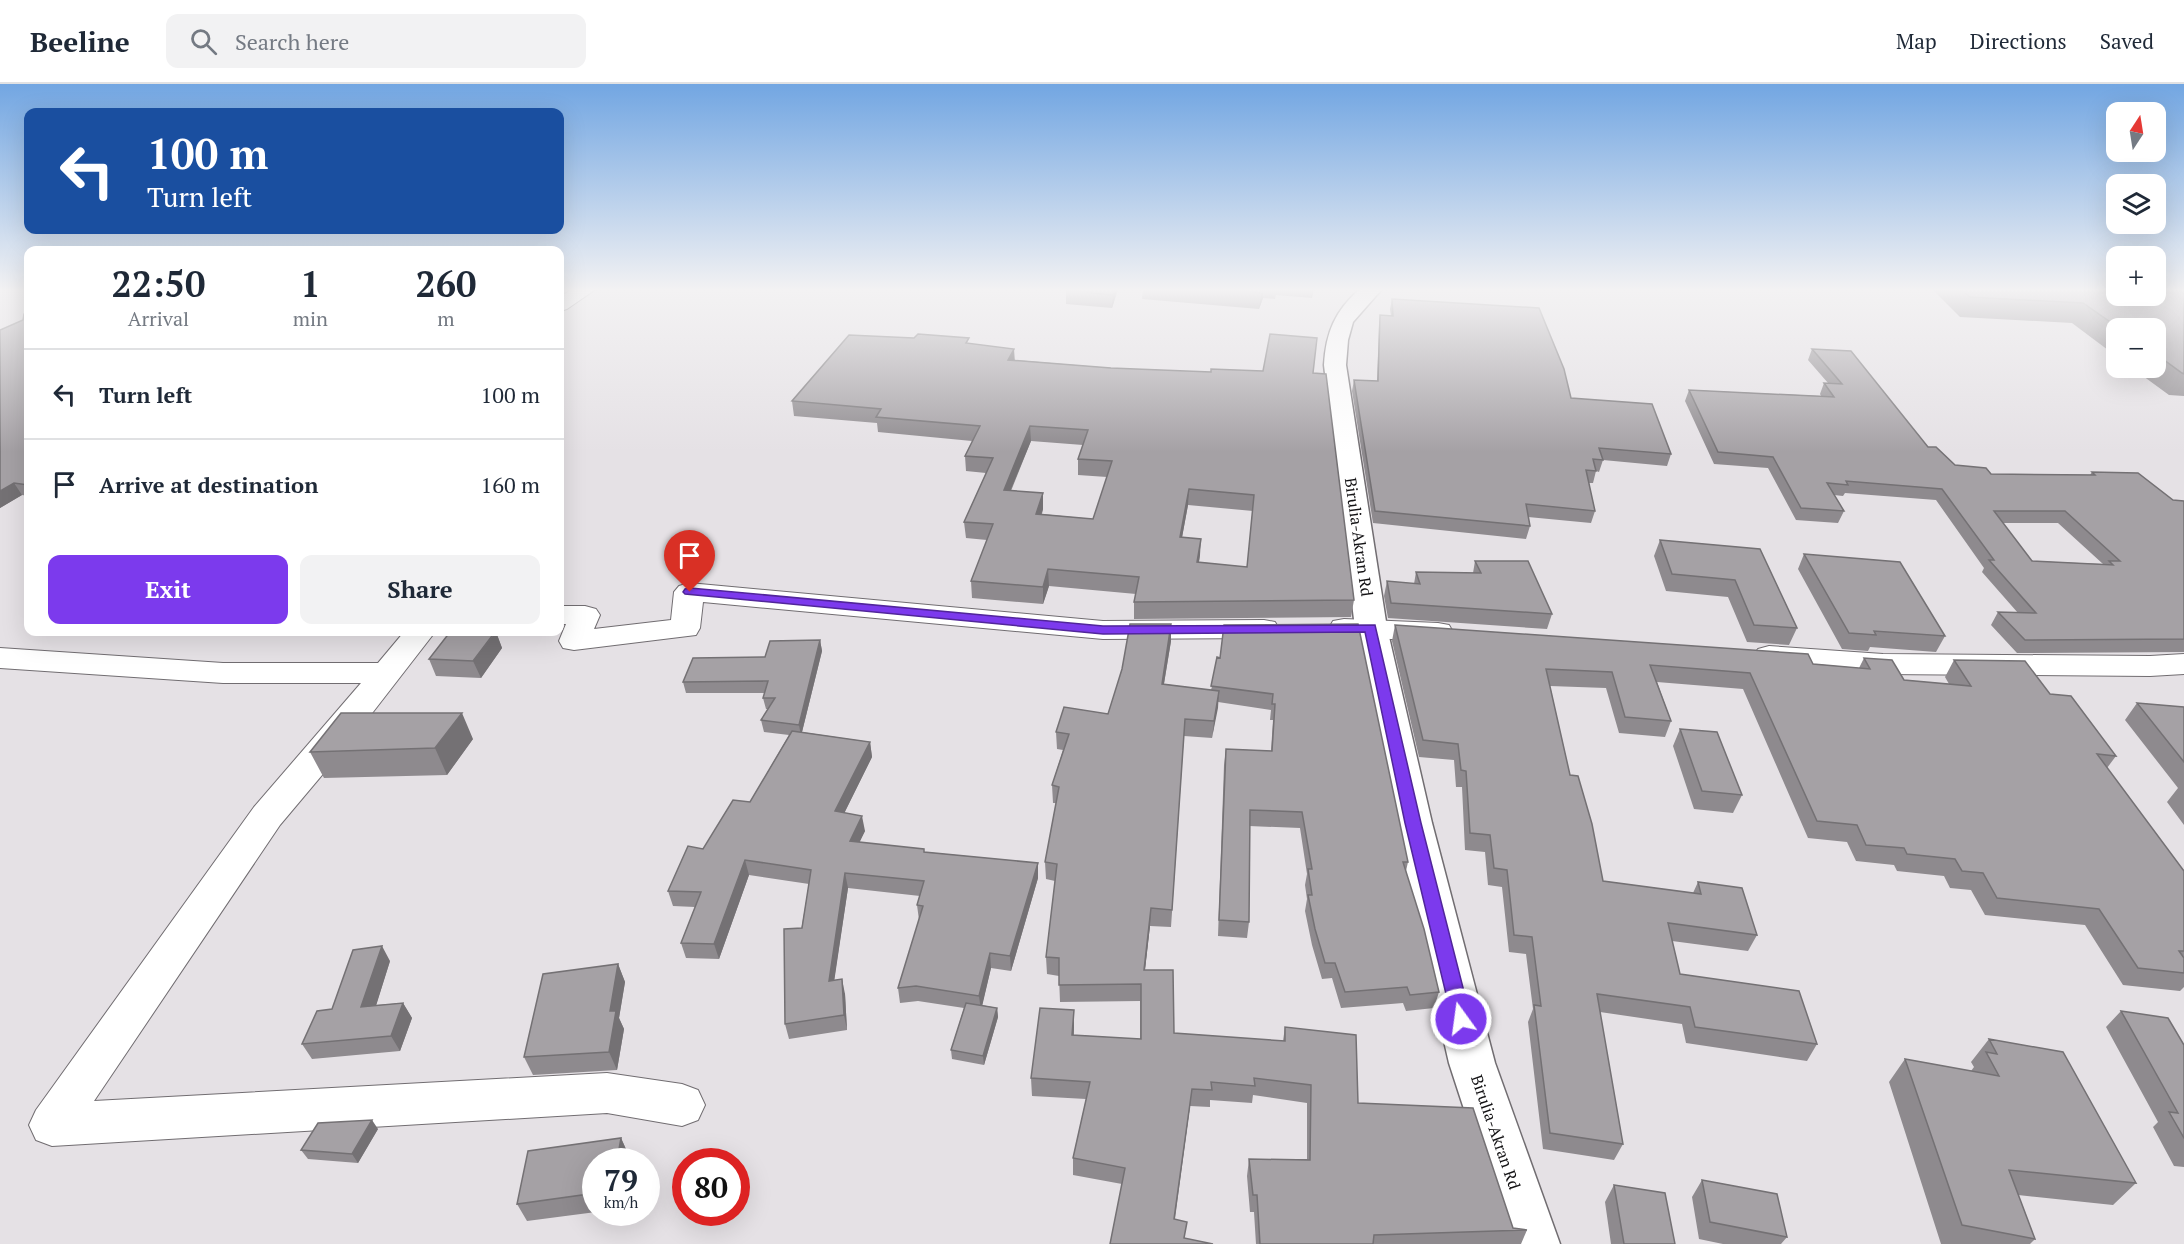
<!DOCTYPE html>
<meta charset="utf-8">
<style>
:root{--surface:#fff;--page:#f2f2f3;--text:#1f2937;--muted:#747a83;--line:#e0e1e3;--accent:#7c3aed}
body{margin:0;font-family:"PT Serif",serif;background:var(--page);color:var(--text);height:100vh;display:flex;flex-direction:column;font-size:22px;white-space:nowrap}
*{box-sizing:border-box;margin:0}
p{font-size:20px;color:var(--muted)}
.icon{flex:none;width:33px;height:33px;fill:none;stroke:currentColor;stroke-width:2;stroke-linecap:round;stroke-linejoin:round}
.map{position:relative;flex:1;overflow:hidden}
.drawer{position:absolute;left:24px;top:162px;width:540px;height:390px;display:flex;flex-direction:column;background:var(--surface);border-radius:12px;box-shadow:0 6px 24px #0002}
.drawer>*{flex:none}
.hud{position:absolute;left:24px;top:24px;width:540px;height:126px;border-radius:12px;box-shadow:0 6px 24px #0002;background:#1a4fa0;color:#fff;overflow:hidden}
.needle{width:39px;rotate:12deg}
.tools{position:absolute;left:2106px;top:18px;display:grid;gap:12px}
.tools a{display:grid;place-items:center;width:60px;height:60px;border-radius:12px;background:var(--surface);box-shadow:0 6px 24px #0002;font-size:30px}
.speed{position:absolute;left:582px;top:1064px;display:flex;gap:12px;font-size:30px;font-weight:700;text-align:center}
.speed>*{display:grid;place-content:center;width:78px;height:78px;border-radius:50%;background:var(--surface);box-shadow:0 6px 24px #0002;line-height:1}
.speed small{font-size:15px;font-weight:400}
.speed .limit{border:9px solid #d22;background:#fff;color:#111}
.pin{position:absolute;display:grid;place-items:center;width:51px;height:51px;color:#fff;margin:-62px -26px;border-radius:50% 50% 50% 0;rotate:-45deg;box-shadow:0 0 6px #0007}
.pin .icon{rotate:45deg}
.me{position:absolute;width:66px;margin:-33px;rotate:346deg;stroke-linejoin:round;filter:drop-shadow(0 0 4px #0008)}
.turn{display:flex;align-items:center;gap:21px;height:126px;padding:0 24px;font-size:27px}
.turn .icon{width:78px;height:78px;stroke-width:2.5}
.turn b{display:block;font-size:42px;line-height:51px}
.eta{display:flex;justify-content:space-evenly;align-items:center;height:102px;text-align:center}
.eta b{font-size:36px;font-weight:700;line-height:42px}
.cta{display:flex;gap:12px;margin-top:auto;padding:12px 24px}
.cta a{flex:1;height:69px;border-radius:12px;background:var(--accent);color:#fff;font-size:24px;font-weight:700;line-height:69px;text-align:center}
.cta a+a{background:var(--page);color:var(--text)}
ul{padding:0;list-style:none}
li{display:flex;align-items:center;gap:18px;height:90px;padding:0 24px;border-top:2px solid var(--line)}
li div{flex:1}
li b{display:block;font-size:22px}
li em{font-style:normal}
header{display:flex;align-items:center;gap:36px;box-sizing:border-box;height:84px;padding:0 30px;background:var(--surface);border-bottom:2px solid var(--line)}
header strong{font-size:28px}
nav{display:flex;gap:33px;margin-inline-start:auto;font-size:21px}
.search{width:420px;height:54px;background:var(--page);display:flex;align-items:center;gap:15px;box-sizing:border-box;padding:0 21px;border-radius:12px;color:var(--muted);font-size:22px}
.map>svg:first-child{display:block}
</style>
<header>
<strong>Beeline</strong>
<div class="search"><svg class="icon" aria-label="search" viewBox="0 0 24 24"><circle cx="10" cy="10" r="6"/><path d="M15 15l6 6"/></svg>Search here</div>
<nav><a>Map</a><a>Directions</a><a>Saved</a></nav>
</header>
<div class="map">
<svg width="2184" height="1160" viewBox="0 0 2184 1160">
<rect width="100%" height="100%" fill="#e5e1e5"/>
<g fill="none" stroke-linecap="round" stroke-linejoin="round">
<defs>
<path id="minor" d="M572 205H596L567 225 560 227V213Z
M689 499 1103 537 1264 536 1275 538 1279 545 1275 552 1264 554 1103 555 703 518 700 544 696 551 574 566 563 564 559 557 566 540H560V522H585L596 525 600 531 594 545 671 536 674 508 679 502Z
M1344 535 1438 539 1449 541 1453 548 1449 555 1438 557 1344 553 1333 551 1329 544 1333 537Z
M404 548H435L349 659 280 741 94 1017 607 989 682 1000 698 1006 705 1021 698 1036 682 1042 607 1029 52 1062 36 1056 29 1041 36 1026 254 723 361 599H223L0 584V564L223 579H378Z
M1769 562 1883 570 2150 572 2184 570V590L2150 592 1883 590 1769 582 1758 579 1753 572 1758 565Z"/>
<path id="highway" d="M1360 205H1382L1353 238 1348 256 1346 281 1387 544 1432 739 1495 979 1560 1160H1508L1449 979 1394 739 1355 544 1324 281C1326 248 1335 227 1360 205Z"/>
</defs>
<use href="#minor" stroke="#716d71" stroke-width="2"/>
<use href="#highway" stroke="#716d71" stroke-width="3"/>
<use href="#minor" fill="#fff" fill-rule="evenodd"/>
<use href="#highway" fill="#fff" fill-rule="evenodd"/>
</g>
<path fill="#8e8a8e" fill-rule="evenodd" d="M1118 205 1112 224 1066 220V206Z
M1143 205H1314L1312 214 1276 211 1275 215 1263 214 1259 225 1142 215Z
M1932 205H2184V312L2169 311 2132 284H2156V244H2116V272L2072 239 1960 233Z
M1392 215 1671 370 1667 382 1603 376 1599 388 1596 387 1593 399H1588L1595 427 1591 439 1528 433 1530 442 1526 455 1373 439 1352 307 1354 296 1377 297 1379 242 1380 231 1391 232 1390 225Z
M28 228V412L22 411 0 424 23 236Z
M969 259 1015 276 1111 284 1211 288 1313 289 1354 516 1351 533 1134 535V518L1136 510 1049 502 1043 520 972 514 971 497 987 456 966 454 964 438 986 389 966 387 965 372 972 357 878 348 877 339 794 332 792 317ZM1031 357 1083 361 1078 375V391L1107 393 1093 435 1042 430 1043 425V409L1011 407ZM1188 421 1253 427 1247 483 1199 478 1200 471 1182 453Z
M1812 265 1928 363 1955 381 1991 390 2090 391 2092 388 2173 416 2184 417V568L2017 569 1991 541 1998 528 2018 529 1982 488 1984 484 1936 416 1845 409 1843 412 1834 411 1844 427 1838 439 1796 436 1768 384 1714 380 1685 317 1689 306 1821 312 1820 310 1824 299H1828L1808 276ZM2003 439H2058L2103 480 2032 477Z
M1660 456 1760 465 1797 544 1789 561 1747 558 1728 513 1666 507 1654 472Z
M1804 470 1945 552 1936 568 1870 563 1868 567 1842 565 1798 485Z
M1475 477 1552 530 1547 545 1388 534 1384 512 1387 497 1414 500 1416 488 1473 489Z
M1171 540V557L1164 600 1211 606 1220 574 1224 541 1408 778 1406 787 1439 908 1434 924 1406 927 1403 919 1341 924 1332 894 1322 895 1312 861 1305 827 1307 815 1305 801 1307 790 1300 744 1249 742V838L1247 854 1218 852 1224 681 1226 665 1271 667 1273 636H1270L1271 626 1218 618 1212 654 1184 652 1171 843 1150 842 1145 886 1174 949 1283 957 1285 943 1358 1019 1513 1144 1527 1146 1521 1160H1256L1254 1128H1250L1247 1092 1249 1075H1307V1019L1253 1011 1252 1019 1210 1016V1023L1190 1022 1175 1135 1110 1160 1122 1100 1073 1091V1074L1086 1015 1032 1012 1031 994 1074 944V951L1140 955V917L1060 918 1059 892 1047 890 1046 873 1055 797 1046 795 1045 778 1056 719H1053L1052 701 1063 666 1057 665 1056 648 1108 630Z
M1395 541 1859 584 1864 574 1904 596 1949 600 1945 593 1954 576 2050 610 2116 672 2107 684 2184 787V903L2180 907 2123 901 2085 841 1985 831 1971 806 1950 804 1944 792 1897 787 1894 781 1856 777 1847 758 1808 754 1743 605 1657 598 1671 637 1665 653 1619 649 1606 604 1550 602 1570 691 1603 797 1693 809 1698 798 1757 851 1748 867 1672 857 1680 890 1817 960 1807 977 1686 959 1682 940 1600 928 1623 1060 1614 1076 1543 1065 1528 938 1533 925 1526 870 1509 868 1502 803 1488 801 1485 768 1465 766 1462 703H1456L1454 676 1419 673 1392 557Z
M496 548 502 564 481 594 436 592 429 575Z
M820 556 822 567 802 648 870 658 872 673 844 729 865 747 859 758 925 768 1038 779V794L1011 887 991 884 982 921 997 924 998 933 984 981 952 975 951 966 964 924 918 917 900 919 898 904 919 836 917 821 920 812 848 804 834 896 845 910 847 946 789 955 785 940 809 800 749 791 719 875 686 874 681 859 695 823 673 822 668 807 703 765 750 718 789 651 764 648 761 636 768 625H766L763 614 765 609H686L683 598Z
M2137 619 2184 623V741L2167 718 2178 704 2125 636Z
M1680 645 1742 711 1733 729 1694 725 1673 662Z
M473 655 447 691 324 694 310 668Z
M390 877 376 921 403 919 412 934 400 967 312 975 302 960 332 925Z
M618 880 625 898 619 934 624 945 617 986 533 991 524 973Z
M2121 927 2184 961V1083L2174 1082 2153 1043 2158 1038 2106 943Z
M1989 955 2136 1099 2113 1121 2018 1111 2035 1155 2030 1160H1941L1889 998 1905 975 1971 987 1974 983 1971 978Z
M378 1045 358 1079 308 1075 301 1066Z
M621 1054 629 1072 628 1077H596V1128L527 1137 517 1120Z
M1702 1096 1787 1153 1781 1160H1723L1699 1155 1692 1113Z
M1614 1101 1675 1160H1611L1605 1118Z"/>
<path fill="#747174" d="M1114 205H1118L1112 224 1113 211Z
M1262 205H1263V214L1259 225Z
M1014 265 1015 279 1008 276Z
M1030 342 1031 357 1004 422V406Z
M14 399 22 411 0 424V407Z
M1189 405 1188 421 1179 470 1180 453Z
M1043 409V425L1036 446V430Z
M1201 455 1200 471 1196 495 1197 478Z
M1048 485 1049 502 1043 520V503Z
M1171 540V557L1161 617 1162 600Z
M496 548 502 564 481 594 473 577Z
M820 556 822 567 801 652 799 641Z
M1219 607 1218 624 1212 654 1214 637Z
M462 629 473 655 447 691 435 664Z
M870 658 872 673 838 742 835 727Z
M862 732 865 747 853 772 850 757Z
M745 776 749 791 719 875 714 860Z
M1038 779V794L1011 887 1010 872Z
M845 789 848 804 832 912 829 897Z
M1151 824 1150 842 1143 903 1144 886Z
M382 862 390 877 371 938 361 923Z
M990 869 991 884 981 927 979 912Z
M618 880 625 898 619 934 624 945 617 986 609 968 610 927Z
M842 895 845 910 847 946 844 931Z
M403 919 412 934 400 967 391 952Z
M997 924 998 933 984 981 983 972Z
M1074 926V944L1072 968V951Z
M1192 1005 1190 1022 1172 1152 1174 1135Z
M372 1036 378 1045 358 1079 352 1070Z
M621 1054 629 1072 628 1077H617Z"/>
<path fill="#a5a1a5" stroke="#747174" stroke-width="1.5" fill-rule="evenodd" d="M1066 205H1114L1113 211 1066 206Z
M1222 205H1262L1261 209Z
M1961 205H2116V212H2156V205H2184V290L2182 289 2156 270V244H2119L2083 219 1970 213Z
M1392 215 1539 224 1564 285 1571 314 1652 320 1671 370 1599 364 1603 376 1593 375 1596 387 1586 386 1595 427 1526 420 1530 442 1375 427 1354 296 1378 297 1380 231 1393 232Z
M28 228V401L14 399 0 407V246L23 236 24 230Z
M918 250 969 254 966 259 1014 265 1008 276 1111 284 1211 288V285L1263 287 1270 250 1317 254 1313 289 1326 290 1354 516 1134 518 1139 493 1048 485 1043 503 971 497 993 440 964 438 993 374 965 372 980 342 876 333 881 325 792 317 849 251 914 254ZM1030 342 1088 346 1078 375 1112 377 1093 435 1036 430 1043 409 1004 406ZM1189 405 1254 411 1247 483 1197 478 1201 455 1180 453Z
M1812 265 1851 267 1928 363H1936L1955 381 1986 384 1991 390 2095 391 2092 388 2138 389 2173 416 2184 417V555L2025 556 1998 528 2036 529 1989 476H1994L1942 405 1846 397 1848 401 1827 399 1844 427 1801 424 1773 373 1718 368 1689 306 1834 313 1824 299 1842 300ZM1994 427H2065L2120 477H2109L2113 481 2032 477Z
M1660 456 1760 465 1797 544 1754 541 1735 496 1672 490Z
M1804 470 1900 478 1945 552 1874 547 1876 551 1849 549Z
M1475 477H1528L1552 530 1391 519 1387 497 1420 500 1416 488 1481 489Z
M1130 540H1171L1162 600 1219 607 1214 637 1185 635 1172 826 1151 824 1144 886H1173L1174 949 1285 957V943L1356 951 1358 1019 1473 1024 1513 1144 1527 1146 1374 1151 1373 1160H1260L1257 1111H1253L1249 1075 1310 1076 1311 1001 1254 994 1255 1002 1211 998 1212 1006 1192 1005 1174 1135 1187 1138 1184 1154 1213 1160H1110L1125 1084 1073 1074 1090 998 1031 994 1040 924 1074 926 1072 951 1141 955V900L1059 901V874L1046 873 1057 780 1045 778 1059 703 1052 701 1069 650 1056 648 1064 623 1108 630 1122 585Z
M1358 540 1408 778H1403L1424 845 1439 908 1410 911 1407 903 1345 908 1335 879H1325L1315 845 1308 811H1312L1308 785H1312L1302 728 1250 726 1249 838 1219 836 1226 665 1272 667 1275 620H1272L1273 610 1211 602 1217 573 1220 574 1224 541Z
M1395 541 1808 570 1813 580 1870 585 1864 574 1892 576 1904 596 1971 602 1954 576 2025 577 2050 610 2071 612 2116 672 2097 670 2184 787V867H2179L2184 874V889L2138 884 2099 825 1997 814 1983 789 1962 787 1955 775 1907 770 1904 764 1866 761 1857 741 1817 737 1750 589 1650 581 1671 637 1625 633 1612 588 1546 585 1570 691 1578 692 1592 740 1603 797 1701 810 1698 798 1742 804 1757 851 1668 839 1680 890 1799 907 1817 960 1695 943 1690 923 1597 910 1623 1060 1550 1049 1534 921 1541 922 1532 853 1514 851 1507 786 1494 784 1490 751 1470 749 1466 687 1461 686 1458 660 1423 656Z
M450 548H495L473 577 429 575Z
M820 556 799 641 761 636 775 614H763L768 597 683 598 693 574 765 573 770 557Z
M2137 619 2184 623V678Z
M341 629H462L435 664 310 668Z
M1680 645 1717 648 1742 711 1702 707Z
M792 647 870 658 835 727 862 732 850 757 924 765V768L1038 779 1010 872 990 869 979 912 916 902 898 904 923 822 917 821 924 797 845 789 829 897 842 895 844 931 785 940 784 845 802 844 811 786 745 776 714 860 681 859 701 808 668 807 688 762 703 765 733 716 750 718Z
M382 862 361 923 403 919 391 952 302 960 317 927 332 925 353 866Z
M618 880 610 927H616L609 968 524 973 543 890Z
M966 919 997 924 983 972 951 966Z
M2121 927 2168 934 2184 961V1054L2169 1028 2178 1029Z
M1989 955 2063 968 2136 1099 2009 1086 2035 1155 1962 1141 1905 975 1999 992 1986 968 1997 970Z
M372 1036 352 1070 301 1066 318 1039Z
M621 1054 617 1077H596V1109L517 1120 528 1067Z
M1702 1096 1777 1110 1787 1153 1710 1138Z
M1614 1101 1665 1109 1675 1160H1624Z"/>
<linearGradient id="sky" x2="0" y2="1"><stop stop-color="#72a6e2"/><stop offset="0.56" stop-color="#f3f2f3"/><stop offset="1" stop-color="#f3f2f3" stop-opacity="0"/></linearGradient>
<rect width="2184" height="368" fill="url(#sky)"/>
<path fill="#7c3aed" stroke="#51269a" stroke-width="1.5" d="M690 504 1103 542 1375 541 1421 739 1471 935 1468 941 1461 943 1455 941 1452 935 1405 739 1365 548 1103 550 685 510 683 508 685 505Z"/>
<g text-anchor="middle" dominant-baseline="central" stroke-width="6" stroke-linejoin="round" paint-order="stroke">
<g font-size="16" fill="#131214" stroke="#fff">
<text transform="translate(1359 453) rotate(82)">Birulia-Akran Rd</text>
<text transform="translate(1496 1048) rotate(71)">Birulia-Akran Rd</text>
</g>
</g>
</svg>
<div class="tools">
<a><svg class="needle" viewBox="-14 -14 28 28"><path d="M0-13l5 13h-10z" fill="#e53935"/><path d="M0 13l5-13h-10z" fill="#747a83"/></svg></a>
<a><svg class="icon" aria-label="layers" viewBox="0 0 24 24"><path d="M12 4l9 5-9 5-9-5zM3 14l9 5 9-5"/></svg></a>
<a>+</a>
<a>−</a>
</div>
<div class="speed"><div>79<small>km/h</small></div><div class="limit">80</div></div>
<div class="pin" style="left:690px;top:508px;background:#d93025"><svg class="icon" aria-label="arrive" viewBox="0 0 24 24"><path d="M6 21V4h12l-3 4 3 4H6"/></svg></div>
<svg class="me" style="left:1461px;top:935px" viewBox="-20 -20 40 40"><circle r="17" fill="#7c3aed" stroke="#fff" stroke-width="3"/><path d="M0-11L8 9 0 5-8 9z" fill="#fff"/></svg>
<div class="hud">
<div class="turn"><svg class="icon" aria-label="left" viewBox="0 0 24 24"><path d="M17 20v-9H6M10 6l-5 5 5 5"/></svg><div><b>100 m</b>Turn left</div></div>
</div>
<section class="drawer">
<div class="eta">
<div><b>22:50</b><p>Arrival</p></div>
<div><b>1</b><p>min</p></div>
<div><b>260</b><p>m</p></div>
</div>
<ul>
<li><svg class="icon" aria-label="left" viewBox="0 0 24 24"><path d="M17 20v-9H6M10 6l-5 5 5 5"/></svg><div><b>Turn left</b></div><em>100 m</em></li>
<li><svg class="icon" aria-label="arrive" viewBox="0 0 24 24"><path d="M6 21V4h12l-3 4 3 4H6"/></svg><div><b>Arrive at destination</b></div><em>160 m</em></li>
</ul>
<div class="cta"><a>Exit</a><a>Share</a></div>
</section>
</div>
